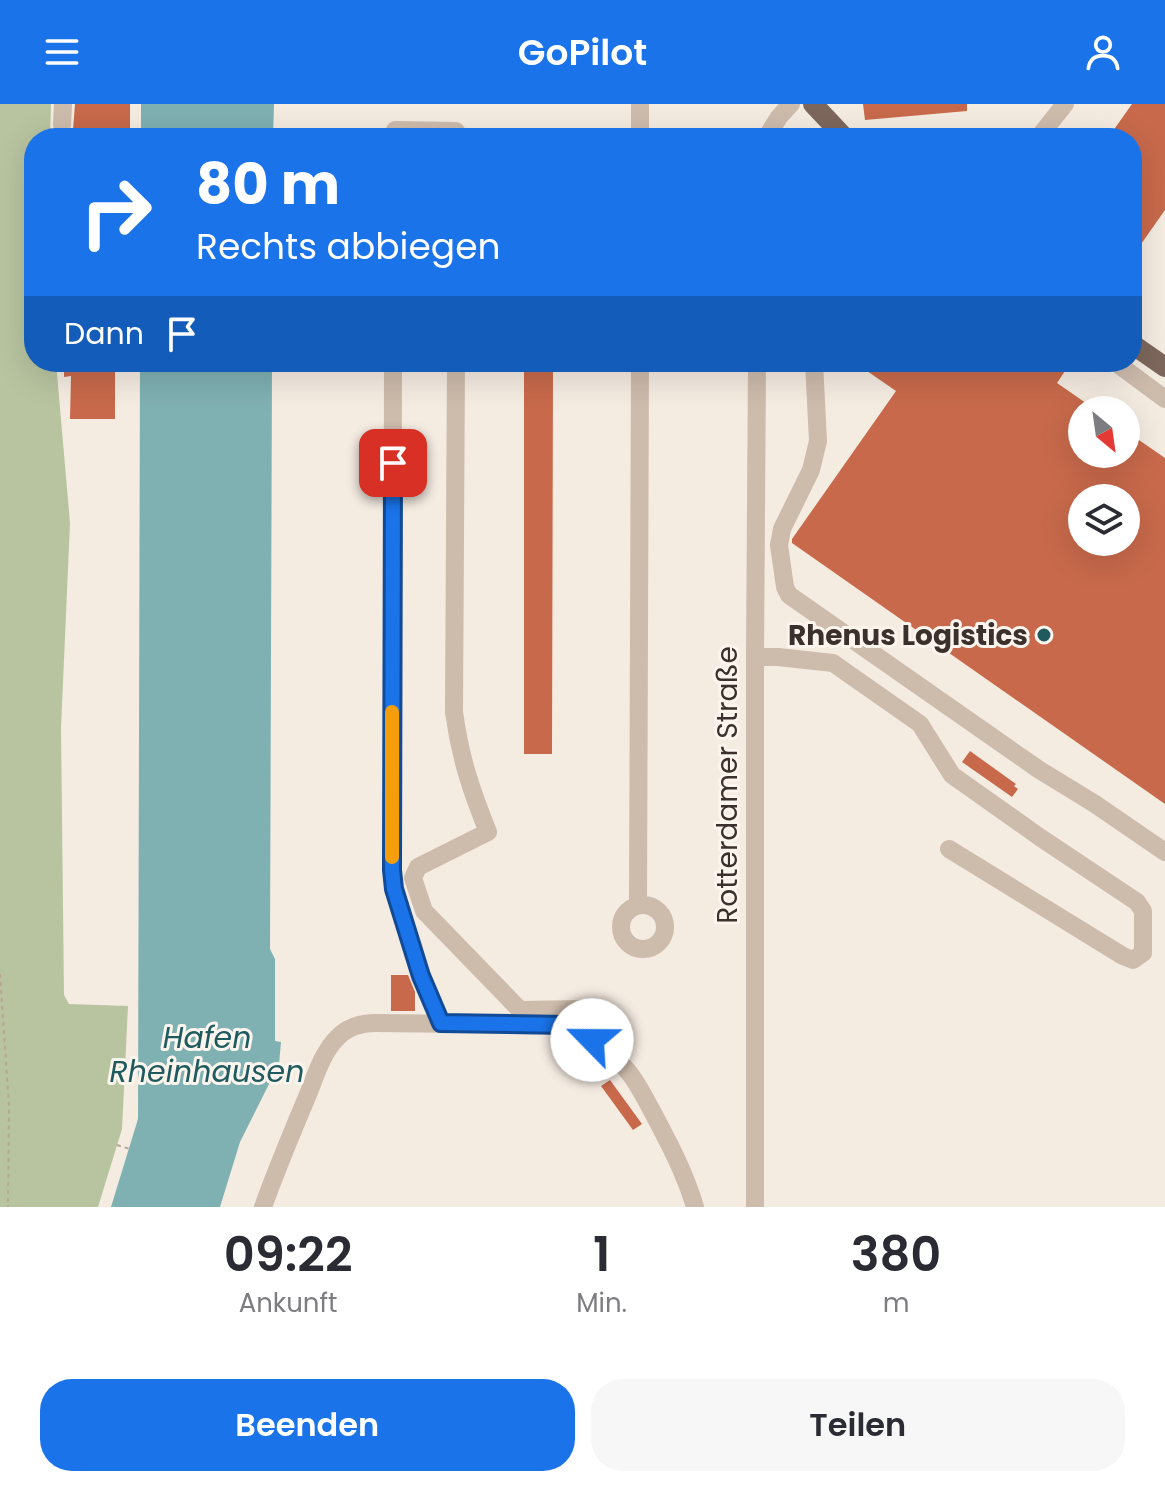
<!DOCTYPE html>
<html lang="de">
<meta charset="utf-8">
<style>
:root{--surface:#fff;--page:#f7f7f7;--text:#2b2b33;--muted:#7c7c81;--accent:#1a73e8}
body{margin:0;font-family:Poppins,sans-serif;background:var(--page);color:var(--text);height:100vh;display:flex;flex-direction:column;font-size:30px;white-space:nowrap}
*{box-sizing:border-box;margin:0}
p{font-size:26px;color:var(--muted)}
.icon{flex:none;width:44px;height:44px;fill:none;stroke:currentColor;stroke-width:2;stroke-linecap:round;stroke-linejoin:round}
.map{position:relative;height:1103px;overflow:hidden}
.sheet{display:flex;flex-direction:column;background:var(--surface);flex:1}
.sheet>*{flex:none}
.top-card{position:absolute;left:24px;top:24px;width:1118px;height:244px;border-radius:32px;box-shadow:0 8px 32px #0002;background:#1a73e8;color:#fff;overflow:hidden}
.needle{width:52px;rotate:151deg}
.buttons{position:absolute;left:1068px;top:292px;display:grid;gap:16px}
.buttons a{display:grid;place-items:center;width:72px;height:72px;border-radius:50%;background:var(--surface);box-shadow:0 8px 32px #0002;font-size:40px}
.pin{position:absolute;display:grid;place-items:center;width:68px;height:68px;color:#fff;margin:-34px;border-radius:16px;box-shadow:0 4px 12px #0006}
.me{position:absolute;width:88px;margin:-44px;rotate:293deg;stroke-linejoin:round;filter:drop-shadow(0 0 6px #0008)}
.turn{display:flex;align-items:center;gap:28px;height:168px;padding:0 40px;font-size:36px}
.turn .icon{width:104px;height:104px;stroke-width:2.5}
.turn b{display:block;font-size:56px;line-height:68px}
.then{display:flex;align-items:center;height:76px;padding:0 40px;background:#0003;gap:16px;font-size:30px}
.eta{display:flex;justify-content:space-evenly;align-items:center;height:136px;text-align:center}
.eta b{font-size:48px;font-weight:600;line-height:56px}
.cta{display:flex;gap:16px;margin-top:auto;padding:16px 40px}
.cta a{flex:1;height:92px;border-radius:32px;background:var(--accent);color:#fff;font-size:32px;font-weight:600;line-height:92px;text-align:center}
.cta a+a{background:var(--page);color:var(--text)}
header{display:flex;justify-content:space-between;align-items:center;height:104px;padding:0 40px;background:var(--accent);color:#fff;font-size:36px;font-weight:600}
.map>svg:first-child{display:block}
</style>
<header><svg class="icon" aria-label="menu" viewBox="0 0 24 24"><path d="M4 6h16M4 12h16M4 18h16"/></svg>GoPilot<svg class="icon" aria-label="person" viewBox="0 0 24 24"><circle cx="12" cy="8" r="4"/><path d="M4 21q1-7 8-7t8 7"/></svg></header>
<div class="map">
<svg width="1165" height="1103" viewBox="0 0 1165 1103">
<rect width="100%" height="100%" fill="#f4ebe1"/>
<path fill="#b8c4a0" d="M0 0H51L50 34H34V258H56L70 419 61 624 64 891 69 900 128 902 122 1025 98 1103H0Z"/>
<path fill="#7fb0b2" d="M141 0H274L273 34H141Z
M140 258H272L270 845 275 855V937L281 938 279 960 240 1038 220 1103H111L138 1015Z"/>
<path fill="#c8694b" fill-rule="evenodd" d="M75 0H130V27L73 26Z
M863 0H967V7L865 16Z
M1132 0H1165V106L1132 153V34H1108Z
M64 258H115V315H70L71 272 64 273Z
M854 258H1071L1057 279 1096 306H1082V350H1126V327L1165 354V700L792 439V435L896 287ZM1082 394H1126V438H1082Z
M524 267H553L552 650H524Z
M970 647 1016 680 1014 682 1018 685 1012 693 962 658Z
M391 871H408L415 888V907H391Z
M610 976 642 1020 633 1026 601 982Z"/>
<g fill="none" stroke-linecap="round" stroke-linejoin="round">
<path stroke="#b9a596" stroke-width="2" stroke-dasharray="4 4" stroke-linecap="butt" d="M0 870 9 1002 8 1103
M117 1041 130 1045"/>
<path stroke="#cdbbac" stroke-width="18" d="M640 0V34
M62 21 63 0
M395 34V26L456 27V34
M766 34 779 13 791 0
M1038 34 1065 0
M393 258 392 766 394 785 421 872 441 919
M456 258 454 608C460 653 471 686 488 728L418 763 413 774 424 807 520 906 582 905 592 936
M814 258 818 337 811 366 782 425 779 441 785 483 789 491 1038 665 1095 700 1165 748
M1115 258 1165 295
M755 553H778L833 559 920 620 952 671 1041 734 1137 798 1143 807V849L1133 856 1123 852 949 745
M638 801 640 258
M621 823a22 22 0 1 1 44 0a22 22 0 1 1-44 0Z
M263 1103C277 1064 293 1026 309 988 316 970 323 948 337 934 347 923 362 919 376 919L567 921C588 933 610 947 626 965 637 977 644 993 652 1007 669 1039 685 1069 695 1103
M755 1103V553L757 258"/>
<path stroke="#7d675c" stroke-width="20" d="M813 0 845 34
M1132 240 1165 263"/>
</g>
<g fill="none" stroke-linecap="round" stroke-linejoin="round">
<defs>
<path id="route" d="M393 359 392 766 394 785 421 872 441 919 567 921 592 936"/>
</defs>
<use href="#route" stroke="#114b97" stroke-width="20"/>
<use href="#route" stroke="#1a73e8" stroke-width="14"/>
<path stroke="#f59e0b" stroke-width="14" d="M392 753V608"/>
</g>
<circle fill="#1f5a5e" stroke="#fbf5ee" stroke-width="3" cx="1044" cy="531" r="8"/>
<g text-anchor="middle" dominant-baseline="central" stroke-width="6" stroke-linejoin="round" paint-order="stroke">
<g font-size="28" font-weight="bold" fill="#3b302b" stroke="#fbf5ee" text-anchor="end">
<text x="1028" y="531">Rhenus Logistics</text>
</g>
<g font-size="28" fill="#3b302b" stroke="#fbf5ee">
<text transform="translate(727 681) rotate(-90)">Rotterdamer Straße</text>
</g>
<g font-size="30" font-style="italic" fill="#1f5a5e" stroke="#fbf5ee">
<text x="207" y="933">Hafen<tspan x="207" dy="34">Rheinhausen</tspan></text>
</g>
</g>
</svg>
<div class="buttons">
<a><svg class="needle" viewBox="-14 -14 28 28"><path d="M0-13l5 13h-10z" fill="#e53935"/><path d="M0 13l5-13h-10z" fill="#7c7c81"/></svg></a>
<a><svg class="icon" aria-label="layers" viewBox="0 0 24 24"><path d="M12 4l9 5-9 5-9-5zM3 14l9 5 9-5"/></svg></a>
</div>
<div class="pin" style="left:393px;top:359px;background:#d93025"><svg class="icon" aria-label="arrive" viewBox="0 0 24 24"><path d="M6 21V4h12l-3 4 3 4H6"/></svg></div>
<svg class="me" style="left:592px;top:936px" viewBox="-20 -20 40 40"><circle r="19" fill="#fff"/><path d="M0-13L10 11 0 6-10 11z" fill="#1a73e8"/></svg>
<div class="top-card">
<div class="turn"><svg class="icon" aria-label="right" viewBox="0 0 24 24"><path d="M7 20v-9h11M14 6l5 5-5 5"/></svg><div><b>80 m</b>Rechts abbiegen</div></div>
<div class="then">Dann<svg class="icon" aria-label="arrive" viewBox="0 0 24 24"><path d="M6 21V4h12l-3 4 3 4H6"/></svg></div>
</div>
</div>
<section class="sheet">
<div class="eta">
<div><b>09:22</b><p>Ankunft</p></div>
<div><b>1</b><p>Min.</p></div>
<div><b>380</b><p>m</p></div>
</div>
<div class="cta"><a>Beenden</a><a>Teilen</a></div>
</section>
